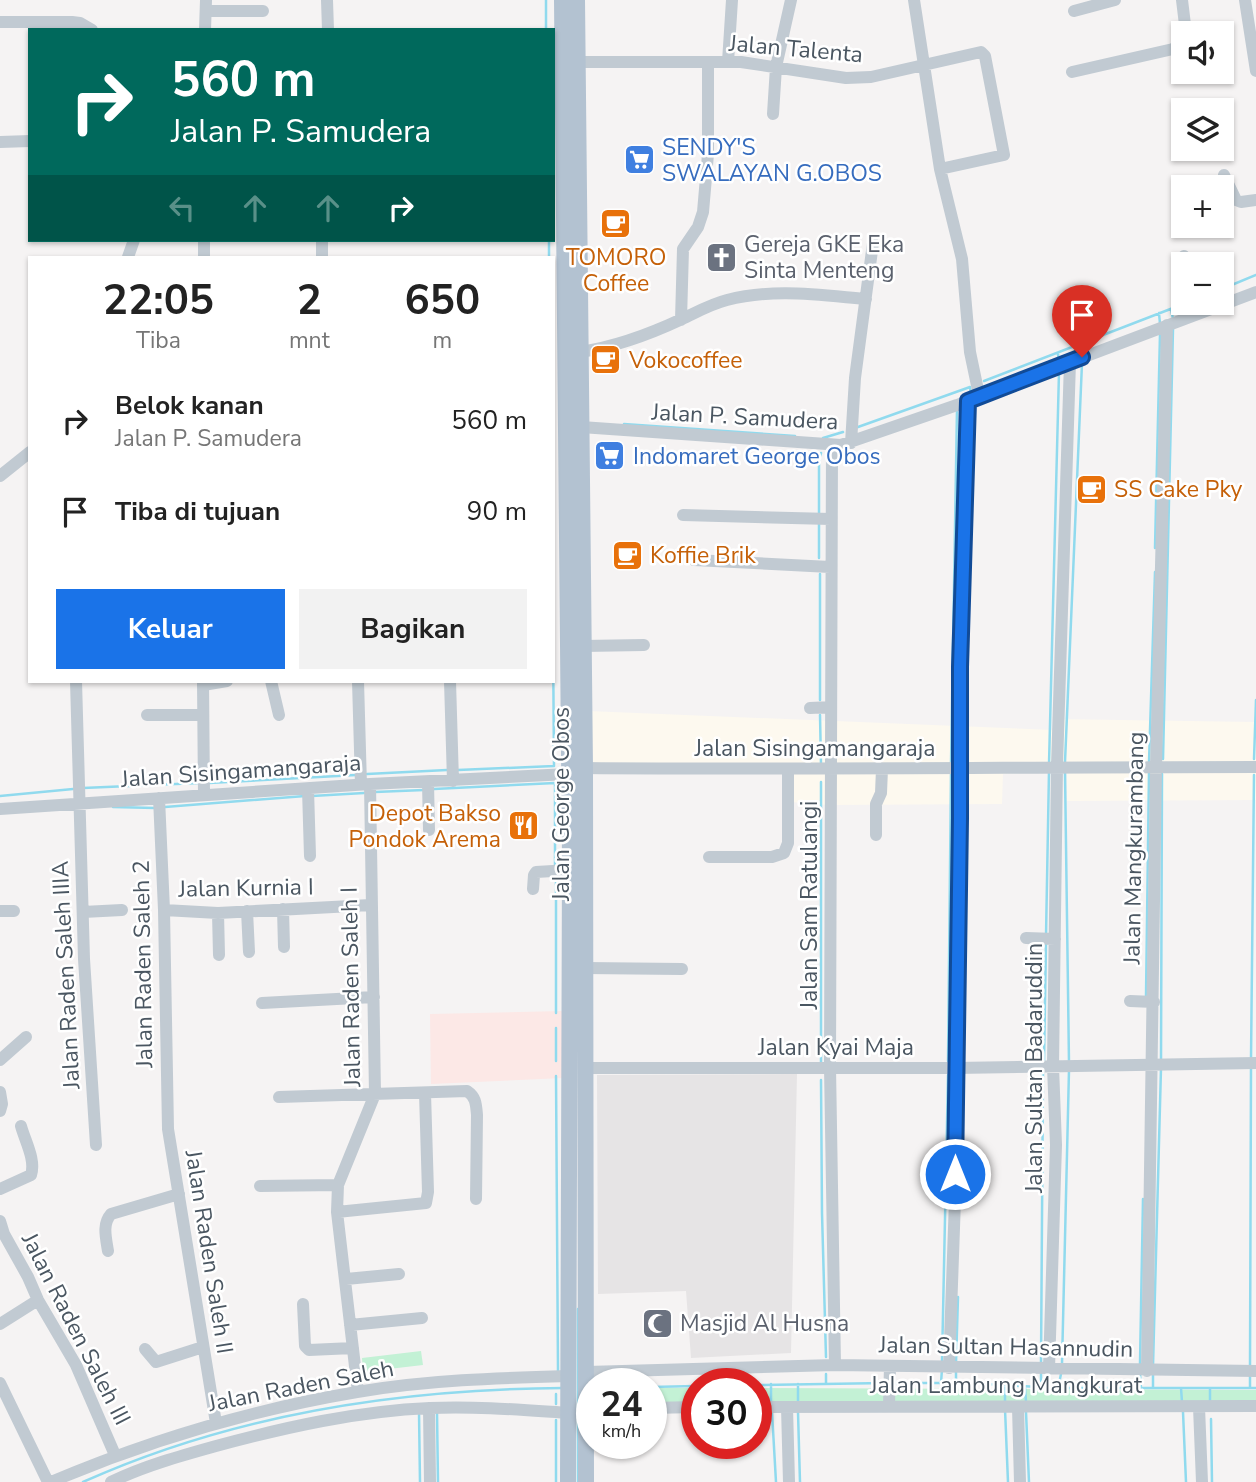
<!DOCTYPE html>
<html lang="id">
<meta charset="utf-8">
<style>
:root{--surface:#fff;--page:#f2f2f2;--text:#222;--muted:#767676;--accent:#1a73e8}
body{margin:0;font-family:"Nunito Sans",sans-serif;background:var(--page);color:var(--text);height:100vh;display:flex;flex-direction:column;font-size:26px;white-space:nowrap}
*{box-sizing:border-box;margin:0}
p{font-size:23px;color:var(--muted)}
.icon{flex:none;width:38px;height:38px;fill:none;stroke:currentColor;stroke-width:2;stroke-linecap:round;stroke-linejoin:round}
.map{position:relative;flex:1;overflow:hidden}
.drawer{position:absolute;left:28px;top:256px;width:527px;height:427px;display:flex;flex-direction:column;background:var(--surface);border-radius:0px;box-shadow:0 2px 5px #0004}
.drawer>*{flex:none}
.top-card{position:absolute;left:28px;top:28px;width:527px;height:214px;border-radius:0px;box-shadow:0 2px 5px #0004;background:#00695c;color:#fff;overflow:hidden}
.fabs{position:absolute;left:1171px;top:21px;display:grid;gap:14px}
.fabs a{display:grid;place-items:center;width:63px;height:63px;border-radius:0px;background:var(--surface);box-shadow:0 2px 5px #0004;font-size:35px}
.speed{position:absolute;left:576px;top:1368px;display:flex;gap:14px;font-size:35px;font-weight:700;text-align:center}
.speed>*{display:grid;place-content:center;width:91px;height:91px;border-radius:50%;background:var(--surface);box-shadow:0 2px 5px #0004;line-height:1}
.speed small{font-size:18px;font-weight:400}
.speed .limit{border:10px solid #d22;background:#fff;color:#111}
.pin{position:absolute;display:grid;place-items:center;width:60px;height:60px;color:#fff;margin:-72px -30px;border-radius:50% 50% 50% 0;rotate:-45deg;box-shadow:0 0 7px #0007}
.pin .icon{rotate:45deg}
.me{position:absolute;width:77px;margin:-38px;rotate:0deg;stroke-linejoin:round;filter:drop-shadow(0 0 5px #0008)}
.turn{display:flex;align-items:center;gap:24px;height:147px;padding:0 28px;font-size:32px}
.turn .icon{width:91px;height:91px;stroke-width:2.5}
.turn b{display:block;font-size:49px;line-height:60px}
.lanes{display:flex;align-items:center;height:66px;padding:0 28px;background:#0003;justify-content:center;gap:35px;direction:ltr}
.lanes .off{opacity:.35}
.eta{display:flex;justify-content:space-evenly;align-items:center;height:119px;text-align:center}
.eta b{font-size:42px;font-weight:700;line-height:49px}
.action{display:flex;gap:14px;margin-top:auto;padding:14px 28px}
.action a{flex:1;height:80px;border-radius:0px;background:var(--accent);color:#fff;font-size:28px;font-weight:700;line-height:80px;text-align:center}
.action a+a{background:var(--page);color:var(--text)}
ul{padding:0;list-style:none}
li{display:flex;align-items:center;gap:21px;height:91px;padding:0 28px}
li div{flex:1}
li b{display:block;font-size:26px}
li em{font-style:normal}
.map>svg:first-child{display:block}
</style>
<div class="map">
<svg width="1256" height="1482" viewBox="0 0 1256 1482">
<rect width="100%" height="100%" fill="#f5f3f3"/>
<path fill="#fdf9ef" d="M588 711 1053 730 1054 719 1256 722V800L1067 801V770L1003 774 1002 804 827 805 790 802V774L589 764Z"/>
<path fill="#e6e4e5" d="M797 1074 791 1353 691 1358 686 1291 598 1294 597 1075Z"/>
<path fill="#fce8e6" d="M564 1011 563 1078 431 1084 430 1014Z"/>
<path fill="#c3f1d5" d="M421 1351 423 1365 363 1372 362 1358Z
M651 1388H696V1404H651Z
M756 1388 1256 1390V1404H756Z"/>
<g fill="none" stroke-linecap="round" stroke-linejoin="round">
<path stroke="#90daee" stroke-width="2.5" d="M546 0V30
M549 240V257
M1222 289 1256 275
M1171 309 1173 319
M1159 313 1160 324
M1078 346 1080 353
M1058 354 1059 362
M984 381 1186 303
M624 424 795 436
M858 427 970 387 971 394
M823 438 843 432
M819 515V459L821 453
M819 522V558
M1155 548 1160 334
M820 574V700
M966 712 968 617
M820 715 821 764
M1163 759 1173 329
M1254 759 1256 700
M1065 762 1082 363
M1149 762 1155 572
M951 764 957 410
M1049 764 1059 372
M458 770 554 766 553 635
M1065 772 1069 1063
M367 774 447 770
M821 782V1064
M209 783 356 775
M83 788 199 783
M434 789 555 783V866
M375 792 424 790
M0 796 73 789
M312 796 364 793
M113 807 155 808
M165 807 305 796
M556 876V1013
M1046 936 1049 771
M1146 996 1149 772
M577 1015 578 1040
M556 1028V1061
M1251 1059 1254 775
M948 1061 951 774
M1161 1061 1162 774
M1044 1062 1046 942
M556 1076 558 1371
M821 1080 822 1213 826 1357
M942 1362 948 1075
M956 1363 958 1297
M1041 1363 1043 1072
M1062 1364 1069 1070
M1140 1364 1143 1199
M1153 1366 1161 1068
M1250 1367 1251 1066
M826 1374V1383
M1140 1374 1141 1388
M895 1383H965L1058 1388H1256
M941 1383 942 1369
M956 1383V1370
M771 1384V1402
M798 1384V1402
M756 1385 885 1383
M1005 1385V1403
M651 1387 696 1386
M1025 1387 1026 1402
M1041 1387V1373
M1058 1388 1061 1374
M1153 1388V1372
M1181 1388 1182 1402
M1210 1388V1402
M1250 1388V1374
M556 1404V1394
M1005 1409 1008 1482
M419 1412 420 1482
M437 1412 438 1482
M772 1412 776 1482
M798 1412 800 1482
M1026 1412 1029 1482
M1183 1412 1186 1482
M1211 1419 1212 1482
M556 1420V1482
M83 1482C234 1414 399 1389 563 1388
M578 1482V1309"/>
<path stroke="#c1cad2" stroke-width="12" d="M327 0 328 30
M914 0 940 169 962 259 970 352 979 395
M1182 0 1186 33
M1245 0 1256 71
M206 11H263
M1074 11 1115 0
M0 22H72L80 23 92 30
M205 30 206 0
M578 62H741L846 78 871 77 981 52 985 56 1004 155 940 169
M728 62 732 0
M1072 72 1173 49 1183 43
M773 114 776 67 791 0
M0 142 30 141
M1224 175 1236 200 1241 202 1256 200
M1184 256 1185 264
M128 257 134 240
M204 257V240
M322 257V240
M681 320 683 249 698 227 703 212 708 154V63
M580 352C615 347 650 334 682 319 697 312 711 304 727 300 773 288 819 295 866 299
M581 427 841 445 957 405 1256 292
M851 443 855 378 873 243
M832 446 830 1067 835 1365
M0 476 30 452
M683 515 831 519
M694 560 830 567
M583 646 644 645
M76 681 84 959 96 1145
M203 681 204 795
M271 681 279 715
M358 681 361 785
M450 681 453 781
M203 685 227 681
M810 708 831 707
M147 715H203
M585 768C808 770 1032 767 1256 767
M428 782 429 830
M308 789 310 856
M159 798 164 910 168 1129 216 1423
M0 809 370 784 568 774
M876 835V804L881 793 882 769
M709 857H772L784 853 788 843V769
M533 889 534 875 536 872 570 870
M283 909 284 947
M164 910 218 913 371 905
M0 911H14
M247 911 249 952
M83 912 122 910
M218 913 219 955
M1026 938 1055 939
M585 968 682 969
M1130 1001 1154 1002
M262 1003 374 997
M0 1060 26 1037
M584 1068H955L1256 1063
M0 1092 2 1104 0 1111
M279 1097 467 1091C476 1097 476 1104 477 1115L476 1199
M260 1186 338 1185
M0 1189 31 1175C36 1160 25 1141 21 1126
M337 1212 426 1203 428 1192 425 1093
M0 1221 4 1234 28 1277 38 1300 76 1365 115 1455
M108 1251C106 1238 102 1224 111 1214L179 1194
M346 1279 399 1274
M303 1304 305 1346 309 1350 353 1348
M0 1324 38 1300
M350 1325 422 1318
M145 1349 156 1362 203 1347
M949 1368 955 1200 960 818V667L968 401
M1049 1369 1056 1145 1053 1066 1057 766 1070 362
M1147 1371 1156 767 1167 325
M587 1372 835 1365 1256 1371
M0 1383 48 1482
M358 1392 337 1212 338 1185 375 1094 370 784
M889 1406 890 1366
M756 1407 1256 1406
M787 1407 789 1482
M1018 1407 1020 1482
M1199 1407 1202 1482
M429 1408 430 1482
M651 1408 696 1407
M51 1482C150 1440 250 1410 357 1392 426 1380 498 1378 569 1376
M111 1482C144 1466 180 1456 216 1446 286 1427 358 1411 430 1408 476 1406 523 1410 568 1413"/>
<path stroke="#b3c2d1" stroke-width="16" d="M562 0 570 858 568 1482
M577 0 585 768 586 1482"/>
</g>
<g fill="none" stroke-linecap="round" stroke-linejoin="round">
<defs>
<path id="route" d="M955 1174 960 818V667L968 401 1082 357"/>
</defs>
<use href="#route" stroke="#114b97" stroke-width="18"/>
<use href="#route" stroke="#1a73e8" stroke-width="12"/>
</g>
<defs>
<symbol id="supermarket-square" viewBox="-11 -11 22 22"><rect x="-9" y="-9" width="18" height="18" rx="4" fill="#3f7fe0" stroke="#fff"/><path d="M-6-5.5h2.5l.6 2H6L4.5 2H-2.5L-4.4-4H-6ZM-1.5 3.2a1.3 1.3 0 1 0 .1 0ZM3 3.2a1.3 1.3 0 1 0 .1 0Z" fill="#fff"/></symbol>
<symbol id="cafe-square" viewBox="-11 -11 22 22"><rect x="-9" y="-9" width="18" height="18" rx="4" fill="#e8710a" stroke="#fff"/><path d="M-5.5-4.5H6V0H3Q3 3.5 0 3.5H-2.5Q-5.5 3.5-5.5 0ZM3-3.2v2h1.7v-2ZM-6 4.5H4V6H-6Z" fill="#fff"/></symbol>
<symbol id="church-square" viewBox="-11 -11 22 22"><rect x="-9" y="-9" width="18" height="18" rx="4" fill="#6b7280" stroke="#fff"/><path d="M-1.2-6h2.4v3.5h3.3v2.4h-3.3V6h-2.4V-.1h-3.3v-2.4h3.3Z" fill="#fff"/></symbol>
<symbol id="restaurant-square" viewBox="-11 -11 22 22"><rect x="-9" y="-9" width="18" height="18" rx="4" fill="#e8710a" stroke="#fff"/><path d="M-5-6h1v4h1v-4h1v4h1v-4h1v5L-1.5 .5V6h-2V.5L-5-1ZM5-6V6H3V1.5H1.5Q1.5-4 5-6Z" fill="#fff"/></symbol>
<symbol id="mosque-square" viewBox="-11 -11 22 22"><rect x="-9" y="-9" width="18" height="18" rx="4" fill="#6b7280" stroke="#fff"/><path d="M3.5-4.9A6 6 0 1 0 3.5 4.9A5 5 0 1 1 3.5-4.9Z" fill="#fff"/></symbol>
</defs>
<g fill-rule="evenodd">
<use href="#supermarket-square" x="622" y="142" width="35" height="35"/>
<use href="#cafe-square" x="598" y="206" width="35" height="35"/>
<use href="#church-square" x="704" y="240" width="35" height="35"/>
<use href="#cafe-square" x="588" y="342" width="35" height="35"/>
<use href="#supermarket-square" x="592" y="438" width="35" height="35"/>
<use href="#cafe-square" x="1074" y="472" width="35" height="35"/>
<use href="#cafe-square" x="610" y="538" width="35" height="35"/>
<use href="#restaurant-square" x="506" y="808" width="35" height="35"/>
<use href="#mosque-square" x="640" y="1306" width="35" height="35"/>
</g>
<g text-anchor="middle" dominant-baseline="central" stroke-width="5" stroke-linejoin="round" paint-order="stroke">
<g font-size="23" fill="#4a5661" stroke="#fff">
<text transform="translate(796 49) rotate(5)">Jalan Talenta</text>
<text transform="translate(745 417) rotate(3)">Jalan P. Samudera</text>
<text x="815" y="748">Jalan Sisingamangaraja</text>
<text transform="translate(241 771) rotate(-4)">Jalan Sisingamangaraja</text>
<text transform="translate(561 804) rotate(-90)">Jalan George Obos</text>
<text transform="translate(1134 848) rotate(-89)">Jalan Mangkurambang</text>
<text transform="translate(246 888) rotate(-1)">Jalan Kurnia I</text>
<text transform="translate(809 905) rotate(-90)">Jalan Sam Ratulangi</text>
<text transform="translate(143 964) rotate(-91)">Jalan Raden Saleh 2</text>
<text transform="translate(66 975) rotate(-93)">Jalan Raden Saleh IIIA</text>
<text transform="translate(351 987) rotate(-91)">Jalan Raden Saleh I</text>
<text x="836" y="1047">Jalan Kyai Maja</text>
<text transform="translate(1034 1068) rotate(-90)">Jalan Sultan Badaruddin</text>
<text transform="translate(209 1252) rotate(81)">Jalan Raden Saleh II</text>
<text transform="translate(76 1329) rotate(63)">Jalan Raden Saleh III</text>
<text transform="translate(1006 1347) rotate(1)">Jalan Sultan Hasannudin</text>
<text x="1006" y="1385">Jalan Lambung Mangkurat</text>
<text transform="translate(301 1386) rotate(-11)">Jalan Raden Saleh</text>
</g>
<g font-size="23" fill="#366cbe" stroke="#fff" text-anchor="start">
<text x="662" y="147">SENDY'S<tspan x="662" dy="26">SWALAYAN G.OBOS</tspan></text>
<text x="633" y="456">Indomaret George Obos</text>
</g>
<g font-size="23" fill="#5b616d" stroke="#fff" text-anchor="start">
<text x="744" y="244">Gereja GKE Eka<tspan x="744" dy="26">Sinta Menteng</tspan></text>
<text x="680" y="1323">Masjid Al Husna</text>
</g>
<g font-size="23" fill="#c56008" stroke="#fff" text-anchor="start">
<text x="616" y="257" text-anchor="middle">TOMORO<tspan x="616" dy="26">Coffee</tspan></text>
<text x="629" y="360">Vokocoffee</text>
<text x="1114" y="489">SS Cake Pky</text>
<text x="650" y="555">Koffie Brik</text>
<text x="501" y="813" text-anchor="end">Depot Bakso<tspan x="501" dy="26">Pondok Arema</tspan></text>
</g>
</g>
</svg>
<div class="fabs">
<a><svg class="icon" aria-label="sound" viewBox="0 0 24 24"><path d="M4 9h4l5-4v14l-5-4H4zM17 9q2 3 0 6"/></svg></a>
<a><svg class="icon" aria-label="layers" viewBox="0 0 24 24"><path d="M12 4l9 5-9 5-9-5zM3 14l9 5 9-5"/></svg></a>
<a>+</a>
<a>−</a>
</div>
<div class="speed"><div>24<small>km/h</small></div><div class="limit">30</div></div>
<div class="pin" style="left:1082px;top:357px;background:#d93025"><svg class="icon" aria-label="arrive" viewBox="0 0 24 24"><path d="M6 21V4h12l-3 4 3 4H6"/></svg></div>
<svg class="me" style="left:955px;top:1174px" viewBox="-20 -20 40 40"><circle r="17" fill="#1a73e8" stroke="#fff" stroke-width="3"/><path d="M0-11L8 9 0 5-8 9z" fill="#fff"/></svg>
<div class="top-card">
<div class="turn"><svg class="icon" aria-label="right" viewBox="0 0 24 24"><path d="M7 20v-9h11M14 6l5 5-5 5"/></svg><div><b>560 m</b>Jalan P. Samudera</div></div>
<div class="lanes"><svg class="icon off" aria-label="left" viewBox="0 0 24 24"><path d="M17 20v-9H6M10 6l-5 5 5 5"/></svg><svg class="icon off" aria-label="ahead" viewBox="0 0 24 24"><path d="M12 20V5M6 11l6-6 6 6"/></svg><svg class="icon off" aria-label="ahead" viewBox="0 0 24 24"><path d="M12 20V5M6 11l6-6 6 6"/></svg><svg class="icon" aria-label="right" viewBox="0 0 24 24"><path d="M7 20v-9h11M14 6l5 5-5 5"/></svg></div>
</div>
<section class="drawer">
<div class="eta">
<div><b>22:05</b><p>Tiba</p></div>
<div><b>2</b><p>mnt</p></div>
<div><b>650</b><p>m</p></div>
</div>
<ul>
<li><svg class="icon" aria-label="right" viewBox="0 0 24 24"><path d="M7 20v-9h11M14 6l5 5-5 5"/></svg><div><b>Belok kanan</b><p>Jalan P. Samudera</p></div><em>560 m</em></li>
<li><svg class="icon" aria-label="arrive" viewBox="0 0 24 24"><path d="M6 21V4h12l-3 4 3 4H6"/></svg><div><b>Tiba di tujuan</b></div><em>90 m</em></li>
</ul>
<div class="action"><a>Keluar</a><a>Bagikan</a></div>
</section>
</div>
